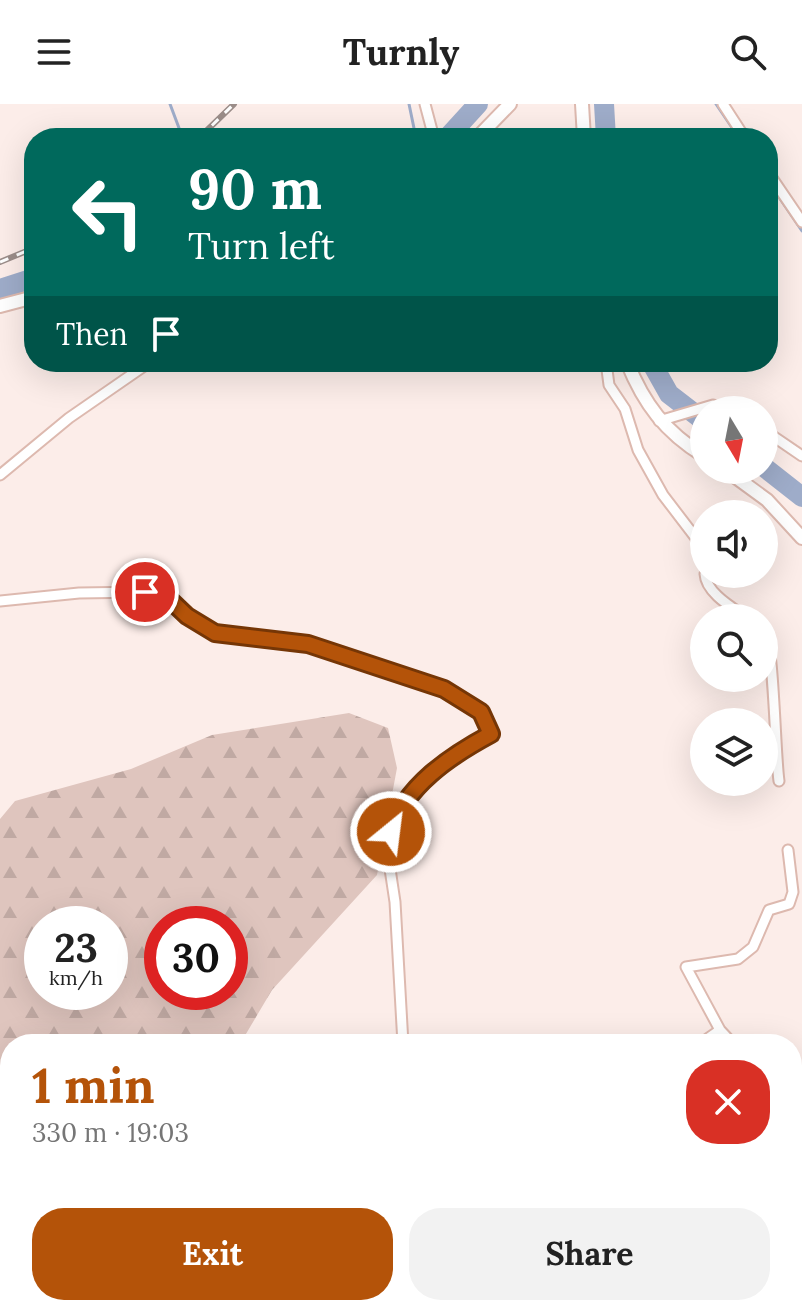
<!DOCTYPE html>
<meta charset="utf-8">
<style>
:root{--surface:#fff;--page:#f2f2f2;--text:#222;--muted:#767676;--accent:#b45309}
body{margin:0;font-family:Lora,serif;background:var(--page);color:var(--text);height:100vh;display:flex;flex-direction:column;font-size:30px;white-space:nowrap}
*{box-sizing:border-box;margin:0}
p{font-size:26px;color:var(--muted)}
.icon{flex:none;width:44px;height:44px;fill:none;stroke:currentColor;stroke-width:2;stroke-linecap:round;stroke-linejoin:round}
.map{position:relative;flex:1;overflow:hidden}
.side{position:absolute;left:0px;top:930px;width:802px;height:282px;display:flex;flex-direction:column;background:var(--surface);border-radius:32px 32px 0 0;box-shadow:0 8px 32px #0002}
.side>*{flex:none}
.guide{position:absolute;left:24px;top:24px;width:754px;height:244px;border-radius:32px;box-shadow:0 8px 32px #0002;background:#00695c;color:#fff;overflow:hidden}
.needle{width:52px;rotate:170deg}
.tools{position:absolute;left:690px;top:292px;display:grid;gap:16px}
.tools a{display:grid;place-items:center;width:88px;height:88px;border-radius:50%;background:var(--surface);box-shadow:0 8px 32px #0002;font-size:40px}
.speed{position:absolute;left:24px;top:802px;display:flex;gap:16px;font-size:40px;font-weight:700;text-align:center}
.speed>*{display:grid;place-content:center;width:104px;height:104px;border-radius:50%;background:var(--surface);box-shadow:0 8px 32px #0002;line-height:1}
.speed small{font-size:20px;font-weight:400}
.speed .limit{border:12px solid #d22;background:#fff;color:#111}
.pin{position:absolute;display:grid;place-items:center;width:68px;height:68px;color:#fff;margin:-34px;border:4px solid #fff;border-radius:50%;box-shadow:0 2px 8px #0007}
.me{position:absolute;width:88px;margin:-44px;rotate:29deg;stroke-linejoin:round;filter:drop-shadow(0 0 6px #0008)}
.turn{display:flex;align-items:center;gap:28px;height:168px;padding:0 32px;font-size:36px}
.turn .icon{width:104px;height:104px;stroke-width:2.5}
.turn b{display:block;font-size:56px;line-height:68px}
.then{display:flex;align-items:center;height:76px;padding:0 32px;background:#0003;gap:16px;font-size:30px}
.round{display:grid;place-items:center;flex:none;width:84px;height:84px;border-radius:32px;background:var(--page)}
.summary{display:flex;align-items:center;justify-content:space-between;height:136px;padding:0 32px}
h1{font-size:48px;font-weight:700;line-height:60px;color:var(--accent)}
.primary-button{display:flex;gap:16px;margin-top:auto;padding:16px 32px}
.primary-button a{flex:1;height:92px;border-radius:32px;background:var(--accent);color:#fff;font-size:32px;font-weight:700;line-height:92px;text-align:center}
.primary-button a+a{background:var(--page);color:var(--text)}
header{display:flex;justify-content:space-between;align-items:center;height:104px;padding:0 32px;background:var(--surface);font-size:36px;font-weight:700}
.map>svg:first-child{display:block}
</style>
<header><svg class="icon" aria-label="menu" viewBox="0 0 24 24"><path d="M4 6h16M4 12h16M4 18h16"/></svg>Turnly<svg class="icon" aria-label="search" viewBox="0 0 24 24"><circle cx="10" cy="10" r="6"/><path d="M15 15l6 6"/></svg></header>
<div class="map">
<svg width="802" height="1211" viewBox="0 0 802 1211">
<defs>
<pattern id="forest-firs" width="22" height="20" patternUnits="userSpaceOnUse" patternTransform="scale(2)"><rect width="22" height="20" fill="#dfc5be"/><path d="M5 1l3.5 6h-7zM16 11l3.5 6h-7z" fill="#c0a9a3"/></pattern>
</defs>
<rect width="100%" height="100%" fill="#fcede9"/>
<path fill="url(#forest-firs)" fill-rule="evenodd" d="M349 609 388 624 397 664 377 771 272 886 240 940H10V1202H161L158 1211H0V715L15 697 131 665 212 631ZM42 820H110V888H42ZM230 820V888H162V820Z"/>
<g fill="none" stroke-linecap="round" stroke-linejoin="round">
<path stroke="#9eacc9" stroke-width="3" d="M170 0 179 24 175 34
M409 0 416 34
M716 0 739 34
M768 77 802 127"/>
<path stroke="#9eacc9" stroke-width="20" d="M604 0 606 34
M447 34 478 0
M0 185 34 174
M651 258 669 290 704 317
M764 363 802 393
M193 1202 194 1211
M622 1202 644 1211"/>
<defs>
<path id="minor" d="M425 0 434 34
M723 0 745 34
M768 68 802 118
M606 258 609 281 625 305 638 346 663 391 702 442 704 453
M659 317 713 301 730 306
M764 326 802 352
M0 371 69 314 150 258
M705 470C706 489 733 504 747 514
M0 497 79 489 145 488 166 492 187 512 215 529 308 540 444 585 481 608 491 630 452 651 396 711 387 745 395 798 403 940
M764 525C774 538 775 650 779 677
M700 940 720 926
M733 940 720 926 686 863 738 855 753 843 769 806 789 800 793 788 788 746
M792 1072 802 1135
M601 1202 617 1211"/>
<path id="secondary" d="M582 0 584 34
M477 34 510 0
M0 202 34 193
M627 258C644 300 665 328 704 352
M726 366 767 396 802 434"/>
</defs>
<use href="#minor" stroke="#ddb9af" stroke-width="13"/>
<use href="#secondary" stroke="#ddb9af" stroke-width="16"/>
<use href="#minor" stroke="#fff" stroke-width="9"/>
<use href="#secondary" stroke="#fff" stroke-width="12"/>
<defs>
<path id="rail" d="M199 34 234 0
M0 158 34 144"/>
</defs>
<use href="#rail" stroke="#9b8d89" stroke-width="6"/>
<use href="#rail" stroke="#fff" stroke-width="3" stroke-dasharray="9" stroke-linecap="butt"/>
</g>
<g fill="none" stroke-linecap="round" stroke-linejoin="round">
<defs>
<path id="route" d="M145 488 166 492 187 512 215 529 308 540 444 585 481 608 491 630C452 651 404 682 391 728"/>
</defs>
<use href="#route" stroke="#753606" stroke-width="20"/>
<use href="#route" stroke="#b45309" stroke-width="14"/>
</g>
</svg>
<div class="tools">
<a><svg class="needle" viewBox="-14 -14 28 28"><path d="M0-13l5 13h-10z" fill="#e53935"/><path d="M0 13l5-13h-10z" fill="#767676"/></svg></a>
<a><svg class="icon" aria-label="sound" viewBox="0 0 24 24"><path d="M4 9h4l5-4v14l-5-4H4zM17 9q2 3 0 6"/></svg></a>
<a><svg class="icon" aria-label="search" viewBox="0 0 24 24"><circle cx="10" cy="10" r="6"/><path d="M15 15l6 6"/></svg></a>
<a><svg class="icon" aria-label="layers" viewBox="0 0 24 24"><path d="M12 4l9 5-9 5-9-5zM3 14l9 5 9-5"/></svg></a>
</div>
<div class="speed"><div>23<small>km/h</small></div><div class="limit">30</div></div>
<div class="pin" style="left:145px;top:488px;background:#d93025"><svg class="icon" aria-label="arrive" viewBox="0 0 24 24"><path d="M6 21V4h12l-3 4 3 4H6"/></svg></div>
<svg class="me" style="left:391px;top:728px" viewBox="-20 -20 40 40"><circle r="17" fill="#b45309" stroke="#fff" stroke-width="3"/><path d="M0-11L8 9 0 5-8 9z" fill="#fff"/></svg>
<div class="guide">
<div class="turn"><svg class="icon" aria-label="left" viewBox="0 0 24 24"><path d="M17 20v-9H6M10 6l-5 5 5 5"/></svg><div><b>90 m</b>Turn left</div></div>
<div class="then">Then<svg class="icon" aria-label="arrive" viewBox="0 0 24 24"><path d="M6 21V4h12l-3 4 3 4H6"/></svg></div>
</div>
<section class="side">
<div class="summary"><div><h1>1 min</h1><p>330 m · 19:03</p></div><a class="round" style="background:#d93025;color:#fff"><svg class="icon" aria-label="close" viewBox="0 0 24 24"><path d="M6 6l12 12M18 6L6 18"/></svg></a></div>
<div class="primary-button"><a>Exit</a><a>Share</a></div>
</section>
</div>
